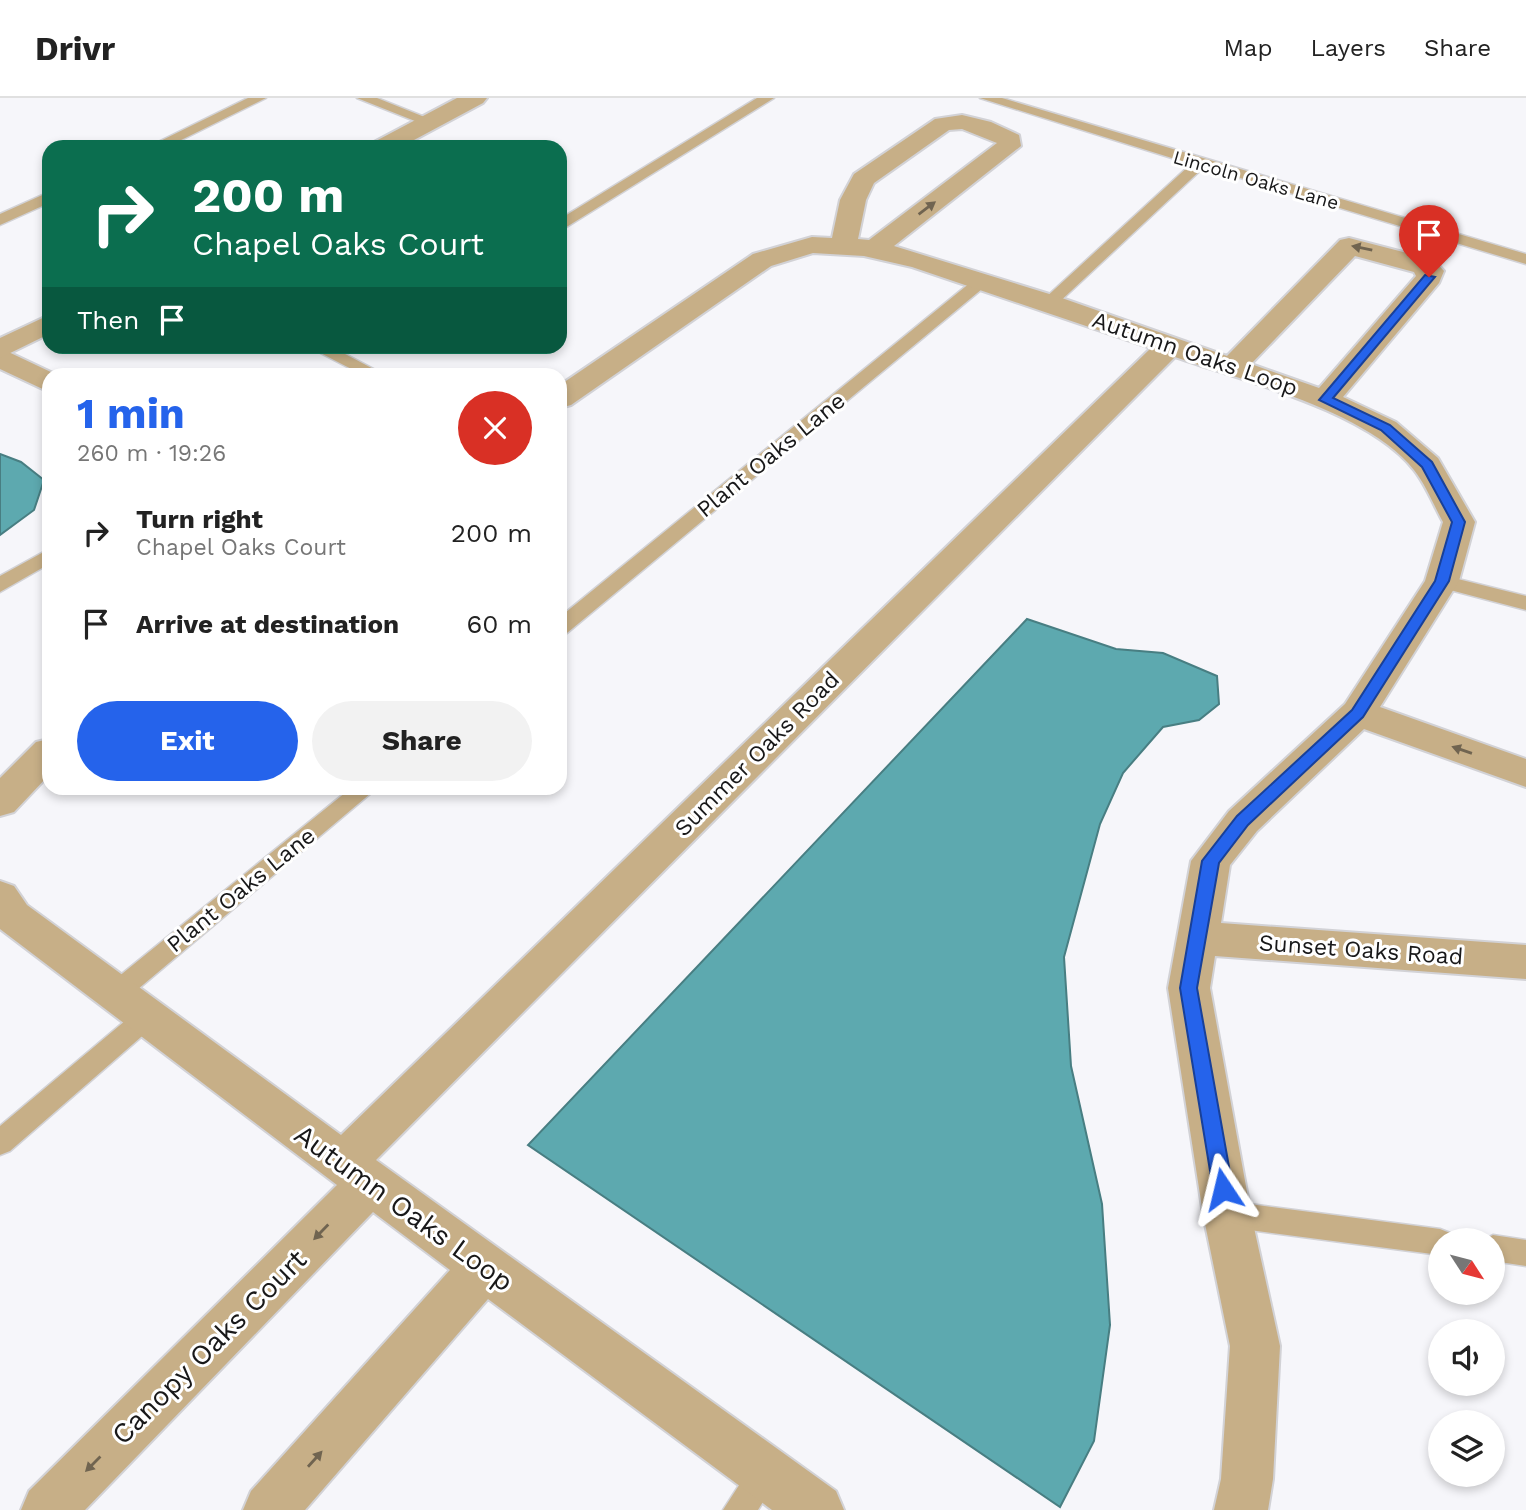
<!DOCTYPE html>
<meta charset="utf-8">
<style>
:root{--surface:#fff;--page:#f2f2f2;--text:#222;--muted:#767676;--line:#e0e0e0;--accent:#2563eb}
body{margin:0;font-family:"Work Sans",sans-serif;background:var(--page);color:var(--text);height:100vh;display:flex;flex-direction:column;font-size:26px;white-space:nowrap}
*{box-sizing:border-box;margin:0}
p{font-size:23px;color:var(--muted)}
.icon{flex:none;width:38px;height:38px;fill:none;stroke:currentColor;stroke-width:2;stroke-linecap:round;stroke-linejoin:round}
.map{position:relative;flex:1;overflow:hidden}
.drawer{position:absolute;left:42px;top:270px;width:525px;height:427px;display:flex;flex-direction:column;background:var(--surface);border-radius:21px;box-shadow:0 4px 10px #0003}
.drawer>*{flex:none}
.hud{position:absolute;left:42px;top:42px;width:525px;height:214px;border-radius:21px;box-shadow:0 4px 10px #0003;background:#0b6e4f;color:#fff;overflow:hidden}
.needle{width:46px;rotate:126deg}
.controls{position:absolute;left:1428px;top:1130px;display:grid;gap:14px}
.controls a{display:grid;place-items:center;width:77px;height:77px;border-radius:50%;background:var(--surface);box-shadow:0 4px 10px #0003;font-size:35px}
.pin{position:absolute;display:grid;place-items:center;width:60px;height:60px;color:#fff;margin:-72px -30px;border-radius:50% 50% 50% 0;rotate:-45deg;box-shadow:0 0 7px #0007}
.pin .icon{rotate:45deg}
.me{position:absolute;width:77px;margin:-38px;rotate:350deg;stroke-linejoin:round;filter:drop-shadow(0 0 5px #0008)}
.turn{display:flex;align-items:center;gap:24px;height:147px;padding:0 35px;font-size:32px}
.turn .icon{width:91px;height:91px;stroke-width:2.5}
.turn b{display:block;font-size:49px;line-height:60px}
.then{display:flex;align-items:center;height:66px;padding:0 35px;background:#0003;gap:14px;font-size:26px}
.round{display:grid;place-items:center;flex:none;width:74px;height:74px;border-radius:37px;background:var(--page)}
.headline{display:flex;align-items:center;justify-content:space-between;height:119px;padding:0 35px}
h1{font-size:42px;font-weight:700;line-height:52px;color:var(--accent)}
.action{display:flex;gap:14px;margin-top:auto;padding:14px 35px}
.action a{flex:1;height:80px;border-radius:42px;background:var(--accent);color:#fff;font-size:28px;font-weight:700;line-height:80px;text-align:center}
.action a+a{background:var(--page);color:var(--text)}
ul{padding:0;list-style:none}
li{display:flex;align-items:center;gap:21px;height:91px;padding:0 35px}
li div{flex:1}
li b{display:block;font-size:26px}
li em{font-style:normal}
header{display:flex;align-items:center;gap:42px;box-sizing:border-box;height:98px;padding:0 35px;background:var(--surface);border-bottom:2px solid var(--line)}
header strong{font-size:33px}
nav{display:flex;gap:38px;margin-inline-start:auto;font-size:24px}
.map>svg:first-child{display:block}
</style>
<header>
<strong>Drivr</strong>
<nav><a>Map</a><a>Layers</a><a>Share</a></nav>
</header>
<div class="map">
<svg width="1526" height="1412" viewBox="0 0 1526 1412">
<rect width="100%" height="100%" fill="#f6f6fa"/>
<path fill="#5da9af" stroke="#487e82" stroke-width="2" d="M0 356 21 364 44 382 34 412 0 437Z
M1027 521 1116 551 1163 555 1217 578 1219 606 1199 622 1163 629 1123 675 1100 726 1064 859 1071 968 1102 1106 1110 1227 1094 1343 1060 1409 528 1047Z"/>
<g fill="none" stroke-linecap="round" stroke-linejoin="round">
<defs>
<path id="service" d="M248 0H266L167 49H148Z
M357 0H377L437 24 425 27Z
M757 0H774L560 133V121Z
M980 0H1002L1526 156V166L1204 69 1055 208H1043V202L1191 66Z
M49 94V105L0 127V116Z
M982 178 988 180V186L567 535 560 537V519L976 180Z
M307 248H330L383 276H361Z
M49 451V466L0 494V478Z
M1442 477 1526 498V512L1435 488 1432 483 1435 478Z
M351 690H377L125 902 116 905 107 902 103 895 107 888Z
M147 908 156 912 160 919 156 926 10 1053 0 1057V1028L138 912Z
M1227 1103 1440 1131 1450 1135 1454 1143H1440V1157L1227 1129 1217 1125 1213 1116 1217 1107Z
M1493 1137 1526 1142V1168L1493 1163V1143H1482Z
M765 1359 776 1364 781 1375 758 1412H723L754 1364Z"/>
<path id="minor" d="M962 17 991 24 1019 37 1021 48 894 148 1059 199 1227 258 1340 142 1349 140 1434 162 1444 173 1439 185 1343 299 1396 324 1438 360 1475 424 1459 483 1380 609 1526 661V689L1364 631 1257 733 1230 767 1221 825 1526 847V881L1215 858 1210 890 1251 1116 1280 1248 1273 1381 1268 1412H1214L1221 1381 1230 1248 1203 1116 1168 890 1191 763 1229 713 1345 606 1425 483 1443 424C1434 408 1426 387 1414 372 1369 314 1244 283 1175 259L376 1062 836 1393 844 1412H772L488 1201 305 1412H243L251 1393 450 1172 373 1114 85 1412H21L29 1393 337 1087 0 831V783L14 788 27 807 341 1037 1151 250 912 169 864 158 813 155 771 168 571 307 560 310V287L753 156 812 139 832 140 840 102 854 76 935 21ZM962 31 997 45 869 142 858 141 866 102 874 85 949 32ZM1355 158 1414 174 1416 178 1319 290 1251 266Z
M0 250 55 276H49V294L0 271Z
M49 641V677L14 714 0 718V680L36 644Z"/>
<path id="tertiary" d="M457 0H487L483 5 401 49H371L374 44Z
M49 217V236L0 260V240Z"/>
</defs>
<use href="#service" stroke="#d2d2d6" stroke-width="3"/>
<use href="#minor" stroke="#d2d2d6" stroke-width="4"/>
<use href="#tertiary" stroke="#d2d2d6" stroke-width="4"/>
<use href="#service" fill="#c7af87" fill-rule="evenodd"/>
<use href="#minor" fill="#c7af87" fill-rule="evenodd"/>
<use href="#tertiary" fill="#c7af87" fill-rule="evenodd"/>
</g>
<defs><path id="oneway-solid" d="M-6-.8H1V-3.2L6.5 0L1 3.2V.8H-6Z" transform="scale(1.75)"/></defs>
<g fill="#706450">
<use href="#oneway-solid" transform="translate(927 110) rotate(-37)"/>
<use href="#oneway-solid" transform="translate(1362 150) rotate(-168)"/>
<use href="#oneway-solid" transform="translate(1462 652) rotate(-161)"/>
<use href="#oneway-solid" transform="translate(321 1134) rotate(134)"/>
<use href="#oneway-solid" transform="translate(315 1361) rotate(-48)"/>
<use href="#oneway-solid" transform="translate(93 1366) rotate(135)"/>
</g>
<path fill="#2563eb" stroke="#184099" stroke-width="2" d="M1425 177 1435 179 1333 300 1390 327 1432 364 1465 424 1449 483 1363 619 1248 727 1219 765 1197 890 1233 1091 1230 1097 1223 1100 1216 1097 1213 1091 1180 890 1202 763 1237 718 1352 612 1435 483 1452 424 1422 369 1381 332 1319 302Z"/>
<g text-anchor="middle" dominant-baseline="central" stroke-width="6" stroke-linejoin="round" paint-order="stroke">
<g font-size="19" fill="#181819" stroke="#fff">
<text transform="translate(1256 82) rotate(16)">Lincoln Oaks Lane</text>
</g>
<g font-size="23" fill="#181819" stroke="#fff">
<text transform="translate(1195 256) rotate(19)">Autumn Oaks Loop</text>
<text transform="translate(771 357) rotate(-39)">Plant Oaks Lane</text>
<text transform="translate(757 656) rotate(-45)">Summer Oaks Road</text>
<text transform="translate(241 792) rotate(-39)">Plant Oaks Lane</text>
<text transform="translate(1361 852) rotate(4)">Sunset Oaks Road</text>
</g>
<g font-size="28" fill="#181819" stroke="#fff">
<text transform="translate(404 1110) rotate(36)">Autumn Oaks Loop</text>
<text transform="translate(209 1249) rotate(-45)">Canopy Oaks Court</text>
</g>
</g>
</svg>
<div class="controls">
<a><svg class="needle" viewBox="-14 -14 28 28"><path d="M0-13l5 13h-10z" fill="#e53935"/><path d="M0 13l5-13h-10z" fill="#767676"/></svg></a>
<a><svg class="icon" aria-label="sound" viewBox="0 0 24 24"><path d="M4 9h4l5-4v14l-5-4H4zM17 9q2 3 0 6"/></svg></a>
<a><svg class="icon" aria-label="layers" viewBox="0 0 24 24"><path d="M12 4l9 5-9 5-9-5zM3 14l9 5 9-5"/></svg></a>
</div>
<div class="pin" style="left:1429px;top:179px;background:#d93025"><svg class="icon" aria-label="arrive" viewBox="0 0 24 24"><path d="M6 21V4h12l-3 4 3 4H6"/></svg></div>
<svg class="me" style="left:1223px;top:1091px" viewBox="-20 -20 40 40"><path d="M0-17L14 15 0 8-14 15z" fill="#2563eb" stroke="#fff" stroke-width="4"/></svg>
<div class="hud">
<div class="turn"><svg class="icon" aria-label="right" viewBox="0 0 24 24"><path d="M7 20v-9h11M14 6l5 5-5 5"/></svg><div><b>200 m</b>Chapel Oaks Court</div></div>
<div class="then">Then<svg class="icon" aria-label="arrive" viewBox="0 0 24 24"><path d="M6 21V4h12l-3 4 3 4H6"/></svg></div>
</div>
<section class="drawer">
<div class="headline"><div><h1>1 min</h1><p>260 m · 19:26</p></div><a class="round" style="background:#d93025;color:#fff"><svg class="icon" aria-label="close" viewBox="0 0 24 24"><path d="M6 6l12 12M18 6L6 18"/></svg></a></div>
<ul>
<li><svg class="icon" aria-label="right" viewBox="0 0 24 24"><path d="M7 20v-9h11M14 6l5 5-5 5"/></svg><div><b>Turn right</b><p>Chapel Oaks Court</p></div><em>200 m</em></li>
<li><svg class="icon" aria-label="arrive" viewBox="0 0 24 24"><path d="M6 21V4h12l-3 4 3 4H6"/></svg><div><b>Arrive at destination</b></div><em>60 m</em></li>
</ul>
<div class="action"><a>Exit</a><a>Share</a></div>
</section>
</div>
